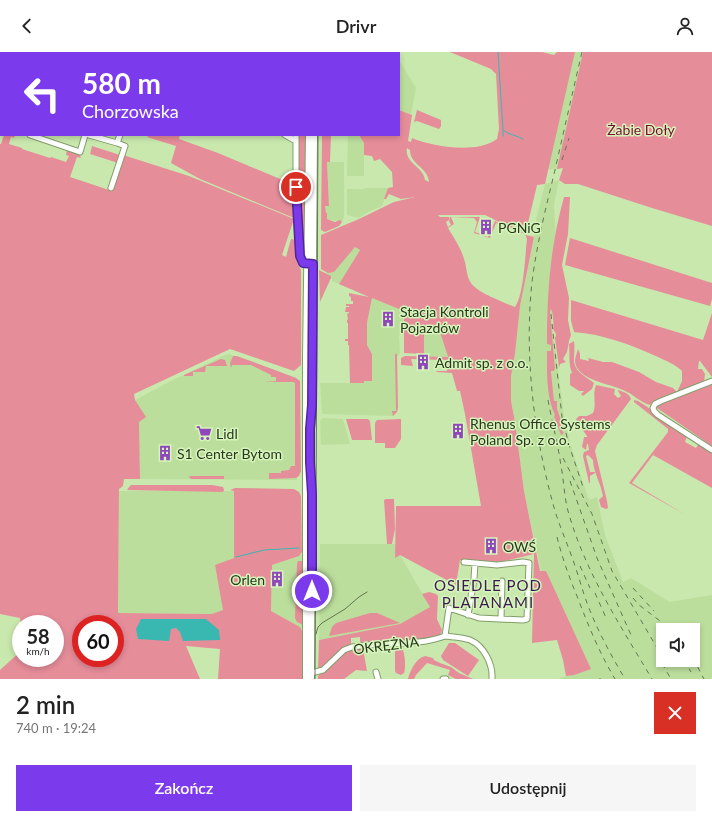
<!DOCTYPE html>
<html lang="pl">
<meta charset="utf-8">
<style>
:root{--surface:#fff;--page:#f6f6f6;--text:#222;--muted:#767676;--accent:#7c3aed}
body{margin:0;font-family:Lato,sans-serif;background:var(--page);color:var(--text);height:100vh;display:flex;flex-direction:column;font-size:15px;white-space:nowrap}
*{box-sizing:border-box;margin:0}
p{font-size:13px;color:var(--muted)}
.icon{flex:none;width:22px;height:22px;fill:none;stroke:currentColor;stroke-width:2;stroke-linecap:round;stroke-linejoin:round}
.map{position:relative;height:627px;overflow:hidden}
.details{display:flex;flex-direction:column;background:var(--surface);flex:1}
.details>*{flex:none}
.banner{position:absolute;left:0px;top:0px;width:400px;height:84px;box-shadow:0 2px 6px #0003;background:#7c3aed;color:#fff;overflow:hidden}
.fabs{position:absolute;left:656px;top:571px;display:grid;gap:8px}
.fabs a{display:grid;place-items:center;width:44px;height:44px;border-radius:0px;background:var(--surface);box-shadow:0 2px 6px #0003;font-size:20px}
.speed{position:absolute;left:12px;top:563px;display:flex;gap:8px;font-size:20px;font-weight:700;text-align:center}
.speed>*{display:grid;place-content:center;width:52px;height:52px;border-radius:50%;background:var(--surface);box-shadow:0 2px 6px #0003;line-height:1}
.speed small{font-size:10px;font-weight:400}
.speed .limit{border:6px solid #d22;background:#fff;color:#111}
.pin{position:absolute;display:grid;place-items:center;width:34px;height:34px;color:#fff;margin:-17px;border:2px solid #fff;border-radius:50%;box-shadow:0 1px 4px #0007}
.me{position:absolute;width:44px;margin:-22px;rotate:0deg;stroke-linejoin:round;filter:drop-shadow(0 0 3px #0008)}
.turn{display:flex;align-items:center;gap:14px;height:84px;padding:0 16px;font-size:18px}
.turn .icon{width:52px;height:52px;stroke-width:2.5}
.turn b{display:block;font-size:28px;line-height:34px}
.round{display:grid;place-items:center;flex:none;width:42px;height:42px;border-radius:0px;background:var(--page)}
.summary{display:flex;align-items:center;justify-content:space-between;height:68px;padding:0 16px}
h1{font-size:24px;font-weight:600;line-height:30px}
.button{display:flex;gap:8px;margin-top:auto;padding:8px 16px}
.button a{flex:1;height:46px;border-radius:0px;background:var(--accent);color:#fff;font-size:16px;font-weight:600;line-height:46px;text-align:center}
.button a+a{background:var(--page);color:var(--text)}
header{display:flex;justify-content:space-between;align-items:center;height:52px;padding:0 16px;background:var(--surface);font-size:18px;font-weight:600}
.map>svg:first-child{display:block}
</style>
<header><svg class="icon" aria-label="back" viewBox="0 0 24 24"><path d="M15 5l-7 7 7 7"/></svg>Drivr<svg class="icon" aria-label="person" viewBox="0 0 24 24"><circle cx="12" cy="8" r="4"/><path d="M4 21q1-7 8-7t8 7"/></svg></header>
<div class="map">
<svg width="712" height="627" viewBox="0 0 712 627">
<rect width="100%" height="100%" fill="#c9e8ae"/>
<path fill="#bcde9d" fill-rule="evenodd" d="M575 0H583L563 89 564 115 547 118Z
M399 8 416 36 411 62 399 58Z
M348 83H359L364 91V124H347Z
M327 110H344V165L342 170 327 167V161H326L325 154H329Z
M559 128 554 153 556 186 553 225 552 269 564 365 573 401 589 448 597 445 605 483 623 530 631 526 670 550 712 543V627H558L589 617 541 519 524 439 515 370 511 349V324L515 302 520 254 534 186 536 168 545 132ZM663 578H693V608H663Z
M365 136H388L382 154 368 160 359 166 347 163V137H364Z
M355 195 360 198 339 232 332 229V227L326 221Z
M372 246 404 258V283H399L400 301 397 305V360L393 364 322 362 320 331H364L372 301 367 293V271Z
M424 277H439L448 306 424 305Z
M229 302 297 326V428L140 427 139 370 135 348 169 330 225 303Z
M322 366 343 367 350 392 321 393 320 369Z
M119 439H234V506L215 513 224 558 212 562 118 561Z
M320 492H396L395 505 400 503 430 555 400 572 319 588Z
M301 502 303 509V573L301 579 300 575 271 559 272 513 297 505Z"/>
<path fill="#e68d9a" fill-rule="evenodd" d="M97 0H293L100 1Z
M450 0H542L554 3 557 0H575L545 132 537 133 528 171 525 180 513 177 485 163H438L440 165H449V168L446 170 448 175 451 173 449 169 450 165H480L475 180 488 185 495 169 506 175 525 181 526 183 534 185 520 254 515 302 511 324V349L515 370 524 439 540 519H546L591 617 574 623 566 624 563 608 557 588 532 591 534 502 496 511 460 508 456 533 400 503 395 506 396 454H481L465 362 460 339H457L452 321 437 320 436 319H447L446 308 411 307 413 314 401 313V306L405 304 448 305 439 277H424V302L404 301V259L372 246 367 271V293L372 302V329H364V331H350L349 293H348V289H345V287H348V271H347V268L348 267 347 262 349 261V260H345L346 255H349V254H346V252H353V249H351V245L349 244V241L369 245 339 232 360 198 355 195 334 220 328 221 321 217V183L359 167 394 150 415 145 401 147 389 142 386 147H384L388 136 393 135 392 120 380 107 374 109 372 104 364 103V91L359 83H399V58L412 63 408 89 411 90 412 86C433 95 477 102 497 87L499 77 496 22 491 17ZM407 96 410 98C410 113 428 115 429 130L425 128C424 115 404 111 407 96ZM451 165 474 166 477 170 474 181 490 186 496 171 525 182 527 187C525 204 524 242 515 255 503 250 478 241 471 231 466 224 467 215 464 207 461 196 454 186 448 176L454 172Z
M583 0H712V174L652 156 578 132H565L559 128 563 116 557 117Z
M417 58 441 68V74L439 77 417 69 414 70Z
M4 83H15L14 86 11 85 9 92 22 96V97L50 106 51 105 66 110 69 104 66 103 67 97 79 101 81 106 77 105 70 125 112 139 123 103 189 124 294 167 282 203 286 205 291 187 296 188 297 210 301 218V313L294 319 230 297 134 342 135 348 146 365 139 370 140 427H124L123 434 119 437 118 561 212 562 223 558 215 513 234 506V439L230 438 235 436 294 437 299 440 301 444 302 500 299 504 272 513 271 559 300 575 302 579V627H218L220 597 186 594 200 627H0V618L21 599V606H55V572H21L20 566 0 562V92H1ZM81 572H115V606H81Z
M150 83H180L179 87 218 101 292 132 294 166 200 127 171 111 176 94 147 85Z
M298 83H306V204L302 200 301 185Z
M322 83H331L330 110H327L329 154H325L326 161H327V167L335 170 340 168 342 170 339 174 325 180 321 178Z
M92 94 120 103 118 111 90 102Z
M564 145H570L568 182 562 213 569 246 568 268 571 283 569 289 567 300 563 307 566 310 560 312 559 316 555 286 556 282 553 277C554 274 553 260 551 257L550 260 555 316 554 319H551V320L554 349H557V357L563 374 561 377 564 381 561 383 554 364 555 363C546 344 547 320 547 299H551V293L547 292C547 241 550 195 564 145Z
M570 186 712 231V247L710 254 565 213Z
M319 218 331 224V226L320 250Z
M571 248 703 288 712 261V325L700 309H699L698 317H702L705 322 704 330 654 349 650 353C640 350 633 342 623 338 611 332 576 328 575 309 575 305 577 301 578 297L580 302V307L589 309 588 306 603 310H612L639 320 656 330 673 336 677 340 682 329V319C675 312 666 309 658 305 631 293 603 282 574 280L571 269Z
M574 289C575 297 574 301 574 308 574 320 587 325 594 331L592 337 583 344 581 342 584 339H579L570 333V322L572 321C568 311 570 302 569 292Z
M395 302H397L398 356 397 360 393 364 392 359H396Z
M233 304H237L296 326 300 329 301 419 299 424 296 426 269 427V421H281V419L289 418 291 414H295V331L293 330H265L276 329V325H271V323L251 313H232L231 316 230 311Z
M221 307 225 308 227 314H206L205 320H193V324H184V323Z
M712 330V394L657 356 658 353Z
M596 333 615 337 614 342 618 346 621 344 618 339V338C624 340 629 341 631 347L597 393 595 399 607 449 608 456 606 457 601 455 599 448 603 444C601 432 593 419 593 408L588 403 586 404 590 420H595V421L590 424V431H589L583 404 584 400 589 398 588 392H587L586 398 582 395 584 385H587V384L582 377 581 370 577 369 576 367 579 364H587L593 361C597 352 592 343 596 333Z
M634 348 638 349 646 354 687 384 685 390 696 396 699 391 712 400V436L653 403 632 431 686 463 629 431 668 380V377L634 350Z
M346 367H368L370 369 372 388H352Z
M401 367V387L395 396H385V391H375V371L377 368Z
M190 424H224V427H191L189 425Z
M131 433H212L223 435 224 438 223 440 127 438 129 435Z
M386 447H394L395 477 392 492H387L384 448Z
M298 509H303V573L297 570 295 566 297 512Z
M429 540 436 542 438 544 437 567 442 578 440 584 411 588 360 593V585L351 586V594L318 618 319 588 400 572 430 555 422 542Z
M370 561H377L400 571 329 584 332 575 336 571Z
M449 591H455L479 608 468 624 443 608 441 604Z
M365 596 364 602 367 619 356 618 344 627H318V624L332 613 343 602 351 598Z
M399 596 403 598C405 604 406 615 404 621L401 623 396 621 395 619V600L396 598Z
M425 604 433 606 434 608 440 611 451 615 459 621 473 627H456L448 623 450 618 427 611 416 623 414 627H408C410 619 416 606 425 604Z"/>
<path fill="#39b8b2" d="M141 567H206L219 578 220 588 183 589 180 580 176 576 171 577 169 589 138 587 136 577Z"/>
<g fill="none" stroke-linecap="round" stroke-linejoin="round">
<path stroke="#39b8b2" stroke-width="1" d="M498 0 503 78C508 83 517 83 523 87
M503 79V84
M236 505 264 498 299 496"/>
<defs>
<path id="minor" d="M48 0 52 1
M293 1V0
M0 50 1 51
M0 73 1 74
M30 83 80 100 85 83
M89 83 117 91 120 83
M285 83 296 89
M296 83V135L300 204 303 211 311 212
M111 136 125 94 117 91
M712 329 661 349 655 352 653 356 654 359 658 363 712 398
M468 563 474 527 475 511
M501 567 502 529
M445 584C453 585 462 585 470 588 484 594 493 612 492 627
M376 620 378 627
M311 621 323 618 344 598 352 595C383 589 416 595 445 584L449 556 479 566 523 568 527 567 529 511 523 510 497 513 464 510
M443 627H446"/>
<path id="major" d="M309 0V1
M314 1V0
M306 627V306L309 83
M311 627 312 442 310 400 312 353 314 83"/>
</defs>
<use href="#minor" stroke="#829e68" stroke-width="7"/>
<use href="#major" stroke="#829e68" stroke-width="8"/>
<use href="#minor" stroke="#fff" stroke-width="5"/>
<use href="#major" stroke="#fff" stroke-width="6"/>
<path stroke="#637652" stroke-width="1" d="M320 1V0
M316 582 318 575 322 571 345 557 359 545 367 540
M315 627 318 83"/>
<path stroke="#637652" stroke-width="1" stroke-dasharray="5 5" stroke-linecap="butt" d="M582 0C573 39 564 78 555 118 546 155 537 191 532 230 524 306 534 385 555 459 560 475 567 491 573 508 578 522 582 537 587 551 597 578 611 603 625 627
M562 108 569 86
M551 262 562 365 569 393 584 438
M548 348C552 370 558 392 561 414 564 429 564 444 568 459 585 520 620 573 652 627
M563 406 592 462 612 519 663 606
M570 429 597 506 631 583
M557 485C562 505 569 525 577 544 588 573 599 600 615 627
M580 514 590 536
M633 536 654 559
M595 541 607 568
M633 546 639 553 672 578
M657 603 671 627
M693 606 704 627
M684 608 691 620
M600 626V627"/>
</g>
<g fill="none" stroke-linecap="round" stroke-linejoin="round">
<defs>
<path id="route" d="M296 135 300 204 303 211 313 212V214L312 353 310 377V410L312 442V539"/>
</defs>
<use href="#route" stroke="#51269a" stroke-width="10"/>
<use href="#route" stroke="#7c3aed" stroke-width="7"/>
</g>
<defs>
<symbol id="building-bare" viewBox="-9 -9 18 18"><path d="M-4-6H4V6H1V3H-1V6H-4ZM-2.5-4.3h1.7v1.8h-1.7ZM.8-4.3h1.7v1.8H.8ZM-2.5-1h1.7V.8h-1.7ZM.8-1h1.7V.8H.8Z" fill="#8f47ba" stroke="#d6f5bb" stroke-width="2.5" paint-order="stroke"/></symbol>
<symbol id="supermarket-bare" viewBox="-9 -9 18 18"><path d="M-6-5.5h2.5l.6 2H6L4.5 2H-2.5L-4.4-4H-6ZM-1.5 3.2a1.3 1.3 0 1 0 .1 0ZM3 3.2a1.3 1.3 0 1 0 .1 0Z" fill="#8f47ba" stroke="#d6f5bb" stroke-width="2.5" paint-order="stroke"/></symbol>
</defs>
<g fill-rule="evenodd">
<use href="#building-bare" x="475" y="164" width="22" height="22"/>
<use href="#building-bare" x="377" y="256" width="22" height="22"/>
<use href="#building-bare" x="412" y="299" width="22" height="22"/>
<use href="#building-bare" x="447" y="368" width="22" height="22"/>
<use href="#supermarket-bare" x="193" y="370" width="22" height="22"/>
<use href="#building-bare" x="154" y="390" width="22" height="22"/>
<use href="#building-bare" x="480" y="483" width="22" height="22"/>
<use href="#building-bare" x="266" y="516" width="22" height="22"/>
</g>
<g text-anchor="middle" dominant-baseline="central" stroke-width="3" stroke-linejoin="round" paint-order="stroke">
<g font-size="14" fill="#770d2e" stroke="#d6f5bb">
<text x="641" y="77">Żabie Doły</text>
</g>
<g font-size="14" fill="#2a361f" stroke="#d6f5bb" text-anchor="start">
<text x="498" y="175">PGNiG</text>
<text x="400" y="259">Stacja Kontroli<tspan x="400" dy="16">Pojazdów</tspan></text>
<text x="435" y="310">Admit sp. z o.o.</text>
<text x="470" y="371">Rhenus Office Systems<tspan x="470" dy="16">Poland Sp. z o.o.</tspan></text>
<text x="216" y="381">Lidl</text>
<text x="177" y="401">S1 Center Bytom</text>
<text x="503" y="494">OWŚ</text>
<text x="265" y="527" text-anchor="end">Orlen</text>
</g>
<g font-size="14" fill="#2a361f" stroke="#d6f5bb">
<text transform="translate(386 593) rotate(-7)">OKRĘŻNA</text>
</g>
<g font-size="15" letter-spacing="1" fill="#3c1a51" stroke="#d6f5bb">
<text x="488" y="533">OSIEDLE POD<tspan x="488" dy="17">PLATANAMI</tspan></text>
</g>
</g>
</svg>
<div class="fabs">
<a><svg class="icon" aria-label="sound" viewBox="0 0 24 24"><path d="M4 9h4l5-4v14l-5-4H4zM17 9q2 3 0 6"/></svg></a>
</div>
<div class="speed"><div>58<small>km/h</small></div><div class="limit">60</div></div>
<div class="pin" style="left:296px;top:135px;background:#d93025"><svg class="icon" aria-label="arrive" viewBox="0 0 24 24"><path d="M6 21V4h12l-3 4 3 4H6"/></svg></div>
<svg class="me" style="left:312px;top:539px" viewBox="-20 -20 40 40"><circle r="17" fill="#7c3aed" stroke="#fff" stroke-width="3"/><path d="M0-11L8 9 0 5-8 9z" fill="#fff"/></svg>
<div class="banner">
<div class="turn"><svg class="icon" aria-label="left" viewBox="0 0 24 24"><path d="M17 20v-9H6M10 6l-5 5 5 5"/></svg><div><b>580 m</b>Chorzowska</div></div>
</div>
</div>
<section class="details">
<div class="summary"><div><h1>2 min</h1><p>740 m · 19:24</p></div><a class="round" style="background:#d93025;color:#fff"><svg class="icon" aria-label="close" viewBox="0 0 24 24"><path d="M6 6l12 12M18 6L6 18"/></svg></a></div>
<div class="button"><a>Zakończ</a><a>Udostępnij</a></div>
</section>
